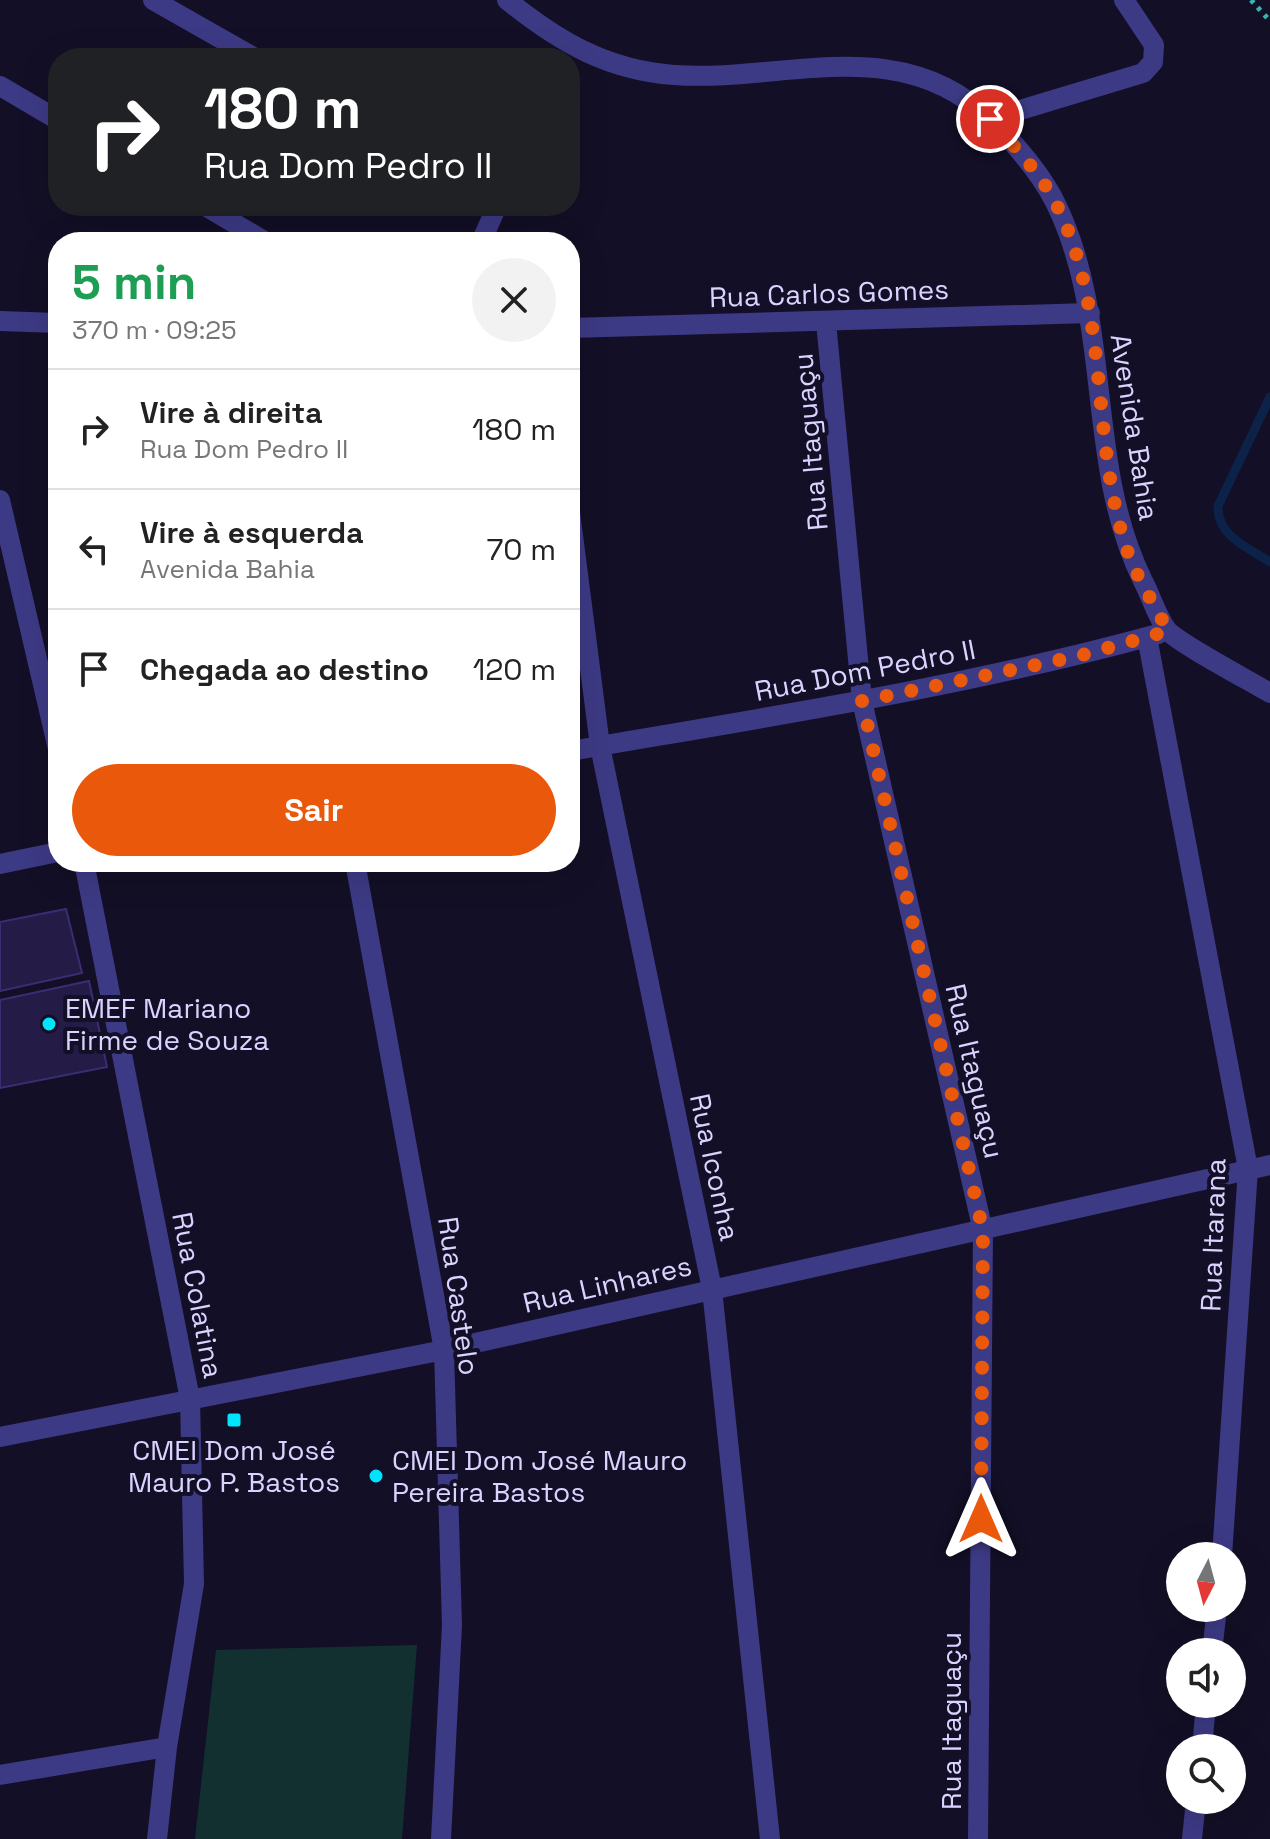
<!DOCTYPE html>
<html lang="pt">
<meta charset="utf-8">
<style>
:root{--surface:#fff;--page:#f2f2f2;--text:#222;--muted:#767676;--line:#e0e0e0;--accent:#ea580c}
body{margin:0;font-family:"Space Grotesk",sans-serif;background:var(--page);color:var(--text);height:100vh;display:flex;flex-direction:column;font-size:30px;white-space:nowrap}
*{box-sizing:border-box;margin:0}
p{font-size:26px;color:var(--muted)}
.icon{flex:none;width:44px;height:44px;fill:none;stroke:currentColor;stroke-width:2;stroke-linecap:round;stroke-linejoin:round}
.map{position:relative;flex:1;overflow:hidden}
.sheet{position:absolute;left:48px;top:232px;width:532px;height:640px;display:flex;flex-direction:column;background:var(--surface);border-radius:32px;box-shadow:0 8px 32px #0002}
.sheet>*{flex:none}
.top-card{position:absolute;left:48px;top:48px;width:532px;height:168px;border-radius:32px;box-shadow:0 8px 32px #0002;background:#202124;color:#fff;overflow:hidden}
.needle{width:52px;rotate:186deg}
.fabs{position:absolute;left:1166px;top:1542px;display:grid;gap:16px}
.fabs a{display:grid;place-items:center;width:80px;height:80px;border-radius:50%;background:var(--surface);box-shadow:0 8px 32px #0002;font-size:40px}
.pin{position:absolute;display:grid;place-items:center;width:68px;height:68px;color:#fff;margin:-34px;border:4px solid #fff;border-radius:50%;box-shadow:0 2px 8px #0007}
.me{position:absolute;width:88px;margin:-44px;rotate:0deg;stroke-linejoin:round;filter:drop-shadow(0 0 6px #0008)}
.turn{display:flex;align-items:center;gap:28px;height:168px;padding:0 24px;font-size:36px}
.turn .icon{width:104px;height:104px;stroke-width:2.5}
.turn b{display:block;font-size:56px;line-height:68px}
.round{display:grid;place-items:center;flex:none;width:84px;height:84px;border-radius:42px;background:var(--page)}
.summary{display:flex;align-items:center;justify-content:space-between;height:136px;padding:0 24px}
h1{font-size:48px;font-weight:700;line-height:60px;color:#1e9e55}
.action{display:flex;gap:16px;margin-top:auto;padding:16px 24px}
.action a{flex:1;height:92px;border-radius:48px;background:var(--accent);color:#fff;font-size:32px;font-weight:700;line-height:92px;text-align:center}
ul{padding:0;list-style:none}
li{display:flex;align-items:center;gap:24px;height:120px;padding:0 24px;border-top:2px solid var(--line)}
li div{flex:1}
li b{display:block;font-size:30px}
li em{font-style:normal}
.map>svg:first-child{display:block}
</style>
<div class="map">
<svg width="1270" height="1839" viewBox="0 0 1270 1839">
<rect width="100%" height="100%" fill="#130f26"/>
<path fill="#12302f" d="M417 1645 402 1839H195L216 1650Z"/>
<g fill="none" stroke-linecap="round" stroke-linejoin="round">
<path stroke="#0c2248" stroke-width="9" d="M1270 397 1218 506C1217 536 1247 547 1270 562"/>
</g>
<path fill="#241b47" stroke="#3b2d73" stroke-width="2" d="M66 909 82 973 0 991V922Z
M89 981 107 1067 0 1088V1000Z"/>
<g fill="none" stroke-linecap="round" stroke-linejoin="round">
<path stroke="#2fb8b0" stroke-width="5" stroke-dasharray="4 6" stroke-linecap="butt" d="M1251 0 1270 21
M570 91 580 75"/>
<path stroke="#3d3a85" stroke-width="20" d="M153 0 255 58
M0 86 58 120
M990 119 1143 73 1153 62 1154 45 1124 0
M205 206 266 242
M481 242 497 206
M0 321 58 323
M826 322 862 701 983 1231 978 1839
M570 328 1090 313
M0 500 58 749
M570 512 600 746 712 1289 770 1839
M1147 637 1248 1169 1222 1556
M570 751C767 717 965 687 1158 634
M84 862 190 1399 194 1584 167 1747 157 1839
M355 862 444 1350 452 1625 441 1839
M0 864 58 852
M0 1437 444 1350 1270 1165
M1212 1652 1217 1608
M1202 1748 1206 1704
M0 1775 167 1747
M1192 1839 1196 1800"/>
<path stroke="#3d3a85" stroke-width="20" d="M507 0C559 42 607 70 674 75 784 83 900 30 992 121 1015 144 1040 172 1055 202 1114 321 1084 462 1143 581 1151 596 1157 617 1167 630 1178 643 1250 681 1270 693"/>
</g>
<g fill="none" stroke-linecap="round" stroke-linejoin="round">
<path stroke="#ea580c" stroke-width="14" stroke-dasharray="0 25.2" d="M981 1519 983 1231 862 701 1079 656 1168 631C1154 603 1134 574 1125 544 1090 432 1110 305 1054 200 1038 170 1012 145 990 119"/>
</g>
<g fill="#00e5ff" stroke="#130f26" stroke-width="3">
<circle cx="49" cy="1024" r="8"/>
<rect x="226" y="1412" width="16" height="16" rx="4"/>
<circle cx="376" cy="1476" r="8"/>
</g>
<g text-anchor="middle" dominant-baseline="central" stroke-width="8" stroke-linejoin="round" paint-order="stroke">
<g font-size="28" fill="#d9d4ff" stroke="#130f26">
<text transform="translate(829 293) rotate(-2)">Rua Carlos Gomes</text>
<text transform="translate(1135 427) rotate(81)">Avenida Bahia</text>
<text transform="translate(810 442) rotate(-95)">Rua Itaguaçu</text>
<text transform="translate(865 670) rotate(-11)">Rua Dom Pedro II</text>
<text transform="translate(975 1071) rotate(77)">Rua Itaguaçu</text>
<text transform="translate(715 1167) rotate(78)">Rua Iconha</text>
<text transform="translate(1213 1235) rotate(-88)">Rua Itarana</text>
<text transform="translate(607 1284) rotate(-13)">Rua Linhares</text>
<text transform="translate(198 1295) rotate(79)">Rua Colatina</text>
<text transform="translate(459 1296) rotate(82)">Rua Castelo</text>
<text transform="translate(951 1721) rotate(-90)">Rua Itaguaçu</text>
</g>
<g font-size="28" fill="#d9d4ff" stroke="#130f26" text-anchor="start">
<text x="65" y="1008">EMEF Mariano<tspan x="65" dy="32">Firme de Souza</tspan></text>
<text x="234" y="1450" text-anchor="middle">CMEI Dom José<tspan x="234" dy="32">Mauro P. Bastos</tspan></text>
<text x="392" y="1460">CMEI Dom José Mauro<tspan x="392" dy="32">Pereira Bastos</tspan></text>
</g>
</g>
</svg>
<div class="fabs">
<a><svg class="needle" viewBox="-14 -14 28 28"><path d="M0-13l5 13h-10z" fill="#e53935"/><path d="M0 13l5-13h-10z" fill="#767676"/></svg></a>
<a><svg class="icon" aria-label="sound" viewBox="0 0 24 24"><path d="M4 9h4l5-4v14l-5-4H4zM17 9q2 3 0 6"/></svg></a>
<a><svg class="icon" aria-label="search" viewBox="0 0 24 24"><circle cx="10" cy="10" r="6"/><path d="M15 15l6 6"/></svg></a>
</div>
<div class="pin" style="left:990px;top:119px;background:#d93025"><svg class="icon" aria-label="arrive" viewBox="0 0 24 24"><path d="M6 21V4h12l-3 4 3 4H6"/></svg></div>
<svg class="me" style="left:981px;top:1519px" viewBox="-20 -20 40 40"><path d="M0-17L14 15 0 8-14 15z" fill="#ea580c" stroke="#fff" stroke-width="4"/></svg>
<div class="top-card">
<div class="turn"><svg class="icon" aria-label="right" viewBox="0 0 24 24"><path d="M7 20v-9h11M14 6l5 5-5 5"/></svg><div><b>180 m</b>Rua Dom Pedro II</div></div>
</div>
<section class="sheet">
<div class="summary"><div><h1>5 min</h1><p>370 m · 09:25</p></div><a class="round"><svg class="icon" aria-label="close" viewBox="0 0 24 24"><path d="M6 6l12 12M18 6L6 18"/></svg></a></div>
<ul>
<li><svg class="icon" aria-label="right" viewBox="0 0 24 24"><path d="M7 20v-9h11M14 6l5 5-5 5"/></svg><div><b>Vire à direita</b><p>Rua Dom Pedro II</p></div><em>180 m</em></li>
<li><svg class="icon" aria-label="left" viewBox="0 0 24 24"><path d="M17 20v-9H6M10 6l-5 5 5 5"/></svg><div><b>Vire à esquerda</b><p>Avenida Bahia</p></div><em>70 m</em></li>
<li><svg class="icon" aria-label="arrive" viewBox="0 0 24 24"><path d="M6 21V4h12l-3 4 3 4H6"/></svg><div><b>Chegada ao destino</b></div><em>120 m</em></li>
</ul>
<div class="action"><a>Sair</a></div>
</section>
</div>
